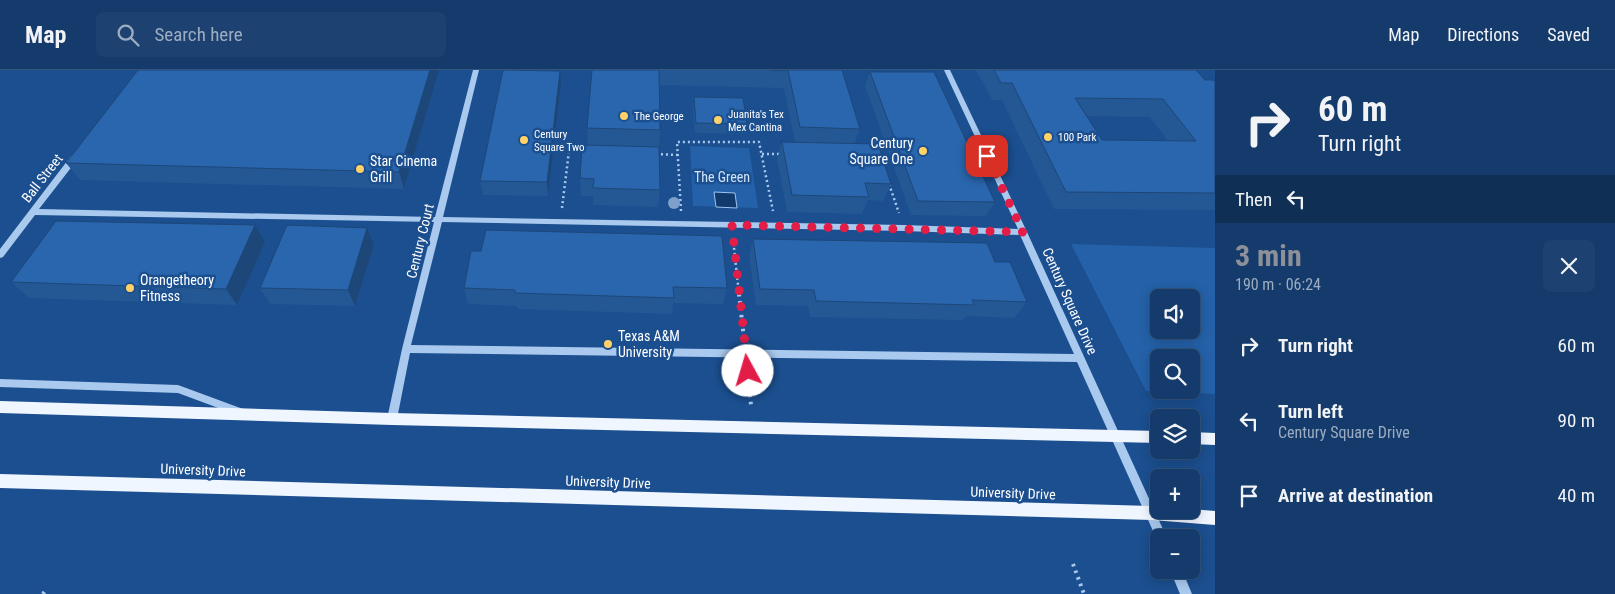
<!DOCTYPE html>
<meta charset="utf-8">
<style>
:root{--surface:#143b6b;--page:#1d4271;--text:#f1f3f6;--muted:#9dadc1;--line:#33557e;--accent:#8c9099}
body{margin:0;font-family:"Roboto Condensed",sans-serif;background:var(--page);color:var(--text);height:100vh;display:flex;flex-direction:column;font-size:19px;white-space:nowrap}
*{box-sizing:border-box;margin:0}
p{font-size:16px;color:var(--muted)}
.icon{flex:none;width:28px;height:28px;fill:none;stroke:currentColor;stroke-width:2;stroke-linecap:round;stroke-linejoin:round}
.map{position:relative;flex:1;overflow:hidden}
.side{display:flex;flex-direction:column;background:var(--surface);width:400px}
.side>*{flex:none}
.guide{background:#143b6b;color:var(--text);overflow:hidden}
.controls{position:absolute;left:1150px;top:219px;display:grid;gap:10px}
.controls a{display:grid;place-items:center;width:50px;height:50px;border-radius:8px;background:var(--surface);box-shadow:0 2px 12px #0003,0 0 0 1px var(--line);font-size:25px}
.pin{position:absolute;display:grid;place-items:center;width:42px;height:42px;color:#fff;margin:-21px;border-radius:10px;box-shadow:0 2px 8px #0006}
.me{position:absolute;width:55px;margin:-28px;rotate:354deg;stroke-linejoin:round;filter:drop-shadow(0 0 4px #0008)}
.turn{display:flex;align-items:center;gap:18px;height:105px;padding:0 20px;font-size:22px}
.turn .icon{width:65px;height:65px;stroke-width:2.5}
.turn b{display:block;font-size:35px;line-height:42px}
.then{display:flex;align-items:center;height:48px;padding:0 20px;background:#0003;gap:10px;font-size:19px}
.round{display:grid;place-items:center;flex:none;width:52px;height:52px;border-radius:8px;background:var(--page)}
.summary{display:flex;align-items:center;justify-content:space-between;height:85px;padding:0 20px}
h1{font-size:30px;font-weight:700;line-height:38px;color:var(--accent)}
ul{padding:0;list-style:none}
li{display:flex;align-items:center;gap:15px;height:75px;padding:0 20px}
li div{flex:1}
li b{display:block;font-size:19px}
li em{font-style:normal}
header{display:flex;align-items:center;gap:30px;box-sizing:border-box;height:70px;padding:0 25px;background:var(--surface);border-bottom:1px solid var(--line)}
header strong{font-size:24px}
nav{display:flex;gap:28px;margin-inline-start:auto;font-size:18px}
.search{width:350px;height:45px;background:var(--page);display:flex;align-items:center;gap:12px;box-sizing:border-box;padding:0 18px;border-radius:8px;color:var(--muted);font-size:19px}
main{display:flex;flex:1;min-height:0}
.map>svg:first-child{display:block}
</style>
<header>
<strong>Map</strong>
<div class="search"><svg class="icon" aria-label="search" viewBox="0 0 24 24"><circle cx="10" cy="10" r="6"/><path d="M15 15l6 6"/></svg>Search here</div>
<nav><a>Map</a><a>Directions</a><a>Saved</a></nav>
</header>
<main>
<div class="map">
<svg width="1215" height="524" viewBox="0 0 1215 524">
<rect width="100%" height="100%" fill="#1b4f8f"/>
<path fill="#2461a8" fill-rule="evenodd" d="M690 76 749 78 758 138 693 136Z
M1071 174 1215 178V324L1146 321ZM1159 228H1191V260H1159ZM1159 288H1191V320H1159Z"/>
<path fill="#123a6d" stroke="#9cc4f0" d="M714 122 735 123 737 138 716 137Z"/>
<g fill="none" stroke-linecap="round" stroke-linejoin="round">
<path stroke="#a9c9ee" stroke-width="2.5" stroke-dasharray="2 3" stroke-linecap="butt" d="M656 84 678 85
M762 84H781
M889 114 899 143
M562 138 569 81 585 82
M681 141 677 72H759L773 141
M733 168 739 225"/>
<path stroke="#a9c9ee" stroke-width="4" stroke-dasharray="2.5 4.5" stroke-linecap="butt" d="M739 224 744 269
M747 297 751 335
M1073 494 1084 524
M43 524 46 519"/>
<path fill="#a9c9ee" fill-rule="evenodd" d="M473 0H479L443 147 904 155 1018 159 944 0H950L1027 162 1167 468H1159L1158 472 1077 292 410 283 397 349 395 352 392 353 389 352 387 349 402 279 434 152 35 145 3 187 0 188V179L71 86H74L78 88 77 90 39 139 435 147ZM442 152 904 161 1020 165 1074 284 411 275Z
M0 309 178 315 243 339 245 342 243 345 240 346 178 323 0 317Z
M1170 500H1182L1192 524H1180Z"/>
<path fill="#f0f6ff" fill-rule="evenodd" d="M0 331 392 343 1159 361V373L392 355 0 343Z
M1191 362 1215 363V375L1191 374Z
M0 404 1152 436H1159V440L1191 439 1215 441V455L1152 450 0 418Z"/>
</g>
<circle fill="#7ea0ca" cx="674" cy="133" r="6"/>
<path fill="#245895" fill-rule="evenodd" d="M439 0 404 119 80 110 66 93Z
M592 0H842L860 59 854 74 891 114 883 131 868 130 862 144 787 142 777 89 782 72H795L784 18 659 15 660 60 659 77 660 120 658 137 593 135V126H581L580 108 588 75 587 58Z
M976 0H1196L1205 10 1215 12V140L1054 139 1002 30H992ZM1086 46 1150 47 1168 71 1102 70Z
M870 2 995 132 986 146 911 145 865 16Z
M561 15 548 126 483 125 480 111Z
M694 27 747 54 745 64 695 63 693 37Z
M367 158 374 175 355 236 270 234 260 218Z
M753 169 995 192 1027 232 1014 248 966 246 963 250 810 247 808 236 756 235 749 185Z
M265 172 237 235 29 228 11 212Z
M471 181 727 218 723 234 673 233 672 244 518 239 517 236 468 234 464 218Z"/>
<path fill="#1d4779" d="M430 0H439L404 119 399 102Z
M560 1 561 15 548 126 547 112Z
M255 155 265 172 237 235 226 219Z
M367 158 374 175 355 236 348 220Z"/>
<path fill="#2a66ad" stroke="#1d4779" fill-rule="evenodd" d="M138 0H430L399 102 66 93Z
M503 0 560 1 547 112 480 111Z
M592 0H659L660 60 587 58Z
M771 0H842L860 59 800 57 788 0Z
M994 0H1196L1205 10H1213L1215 12V123L1066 122 1012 13H1001ZM1075 28 1163 29 1196 71 1102 70Z
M870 2H934L995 132 918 131Z
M694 27 743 28 747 54 696 53Z
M782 72 878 74 891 114 865 113 869 127 792 125Z
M582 75 659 77 660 120 593 118 594 109 580 108Z
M56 151 255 155 226 219 11 212Z
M287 155 367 158 348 220 260 218Z
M486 160 722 166 727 218 673 217 674 228 515 223V220L464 218 471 181H481Z
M753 169 987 173 995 192H1010L1027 232 972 230 974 235 816 231 814 220 760 219Z"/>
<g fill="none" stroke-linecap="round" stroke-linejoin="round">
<path stroke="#e11d48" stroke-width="9" stroke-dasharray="0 16.2" d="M748 301 732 155 1023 162 987 86"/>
</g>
<g fill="#ffd166" stroke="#1b4f8f" stroke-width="2">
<circle cx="624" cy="46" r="5"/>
<circle cx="718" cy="50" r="5"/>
<circle cx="1048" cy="67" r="5"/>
<circle cx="524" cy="70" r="5"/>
<circle cx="923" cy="81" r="5"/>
<circle cx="360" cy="99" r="5"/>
<circle cx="130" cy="218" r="5"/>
<circle cx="608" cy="274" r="5"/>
</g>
<g text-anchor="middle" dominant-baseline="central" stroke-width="5" stroke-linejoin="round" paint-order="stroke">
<g font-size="11" fill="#fff" stroke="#1b4f8f" text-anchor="start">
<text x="728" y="44">Juanita's Tex<tspan x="728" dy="13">Mex Cantina</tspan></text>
<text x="634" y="46">The George</text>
<text x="534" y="64">Century<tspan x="534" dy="13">Square Two</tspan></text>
<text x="1058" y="67">100 Park</text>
</g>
<g font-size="14" fill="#fff" stroke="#1b4f8f" text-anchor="start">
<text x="913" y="73" text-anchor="end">Century<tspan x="913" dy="16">Square One</tspan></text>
<text x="370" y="91">Star Cinema<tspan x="370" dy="16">Grill</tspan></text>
<text x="140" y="210">Orangetheory<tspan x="140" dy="16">Fitness</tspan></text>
<text x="618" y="266">Texas A&amp;M<tspan x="618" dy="16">University</tspan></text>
</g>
<g font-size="14" fill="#cfe3fa" stroke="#1b4f8f">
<text x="722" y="107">The Green</text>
</g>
<g font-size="14" fill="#fff" stroke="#1b4f8f">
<text transform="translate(42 108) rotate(-52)">Ball Street</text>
<text transform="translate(420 171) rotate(-76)">Century Court</text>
<text transform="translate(1070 231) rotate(66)">Century Square Drive</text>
<text transform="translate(203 400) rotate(2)">University Drive</text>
<text transform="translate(608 412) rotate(2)">University Drive</text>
<text transform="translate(1013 423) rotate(2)">University Drive</text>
</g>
</g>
</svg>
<div class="controls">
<a><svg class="icon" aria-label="sound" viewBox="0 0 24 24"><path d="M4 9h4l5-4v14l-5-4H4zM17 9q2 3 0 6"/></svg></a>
<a><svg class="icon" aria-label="search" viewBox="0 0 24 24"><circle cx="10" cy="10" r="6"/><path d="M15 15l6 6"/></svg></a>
<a><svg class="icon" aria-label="layers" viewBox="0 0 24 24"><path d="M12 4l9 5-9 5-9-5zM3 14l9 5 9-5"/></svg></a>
<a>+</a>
<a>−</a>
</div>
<div class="pin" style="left:987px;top:86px;background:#d93025"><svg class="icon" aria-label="arrive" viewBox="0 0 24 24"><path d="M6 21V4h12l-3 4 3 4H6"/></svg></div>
<svg class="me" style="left:748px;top:301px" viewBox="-20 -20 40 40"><circle r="19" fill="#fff"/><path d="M0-13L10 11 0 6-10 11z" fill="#e11d48"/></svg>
</div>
<section class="side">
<div class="guide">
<div class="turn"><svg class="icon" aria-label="right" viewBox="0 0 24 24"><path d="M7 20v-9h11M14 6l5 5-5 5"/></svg><div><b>60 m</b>Turn right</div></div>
<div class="then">Then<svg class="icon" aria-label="left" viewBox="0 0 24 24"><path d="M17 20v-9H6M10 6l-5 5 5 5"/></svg></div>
</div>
<div class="summary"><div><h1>3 min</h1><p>190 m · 06:24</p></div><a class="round"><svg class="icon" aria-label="close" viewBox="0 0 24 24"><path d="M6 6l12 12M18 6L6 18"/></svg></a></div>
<ul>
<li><svg class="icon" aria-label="right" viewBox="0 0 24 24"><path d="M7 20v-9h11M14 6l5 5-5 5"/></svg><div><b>Turn right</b></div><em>60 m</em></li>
<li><svg class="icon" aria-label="left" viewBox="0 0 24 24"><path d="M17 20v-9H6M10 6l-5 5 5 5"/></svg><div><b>Turn left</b><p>Century Square Drive</p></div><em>90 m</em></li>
<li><svg class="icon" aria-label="arrive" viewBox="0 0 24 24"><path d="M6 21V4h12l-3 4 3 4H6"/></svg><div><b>Arrive at destination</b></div><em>40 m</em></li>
</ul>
</section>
</main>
